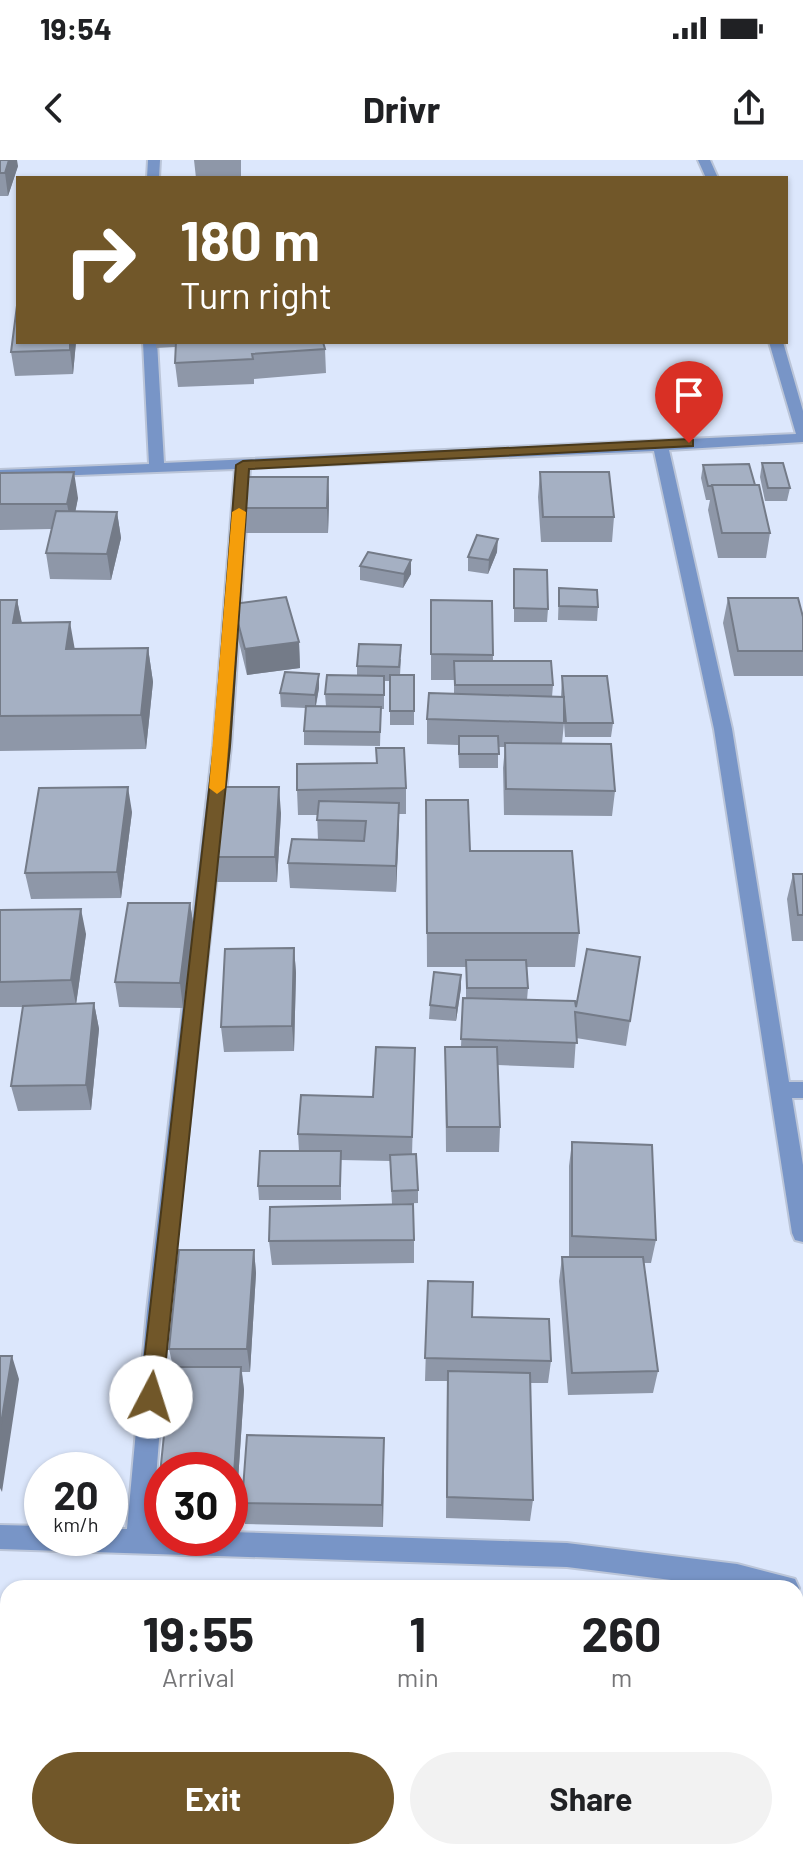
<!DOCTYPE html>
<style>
:root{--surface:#fff;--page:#f2f2f2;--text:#202124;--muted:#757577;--accent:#715729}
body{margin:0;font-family:Barlow,sans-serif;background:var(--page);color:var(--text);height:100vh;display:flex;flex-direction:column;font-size:30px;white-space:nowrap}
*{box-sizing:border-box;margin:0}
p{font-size:26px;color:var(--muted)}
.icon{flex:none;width:44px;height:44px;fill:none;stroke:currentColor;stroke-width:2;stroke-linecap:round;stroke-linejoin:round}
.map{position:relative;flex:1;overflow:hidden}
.side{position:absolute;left:0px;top:1420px;width:804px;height:280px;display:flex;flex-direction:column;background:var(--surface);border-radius:24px 24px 0 0;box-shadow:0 2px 6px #0004}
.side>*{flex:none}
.banner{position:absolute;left:16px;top:16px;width:772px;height:168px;border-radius:0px;box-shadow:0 2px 6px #0004;background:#715729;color:#fff;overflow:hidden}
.speed{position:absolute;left:24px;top:1292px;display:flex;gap:16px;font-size:40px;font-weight:700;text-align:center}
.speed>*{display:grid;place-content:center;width:104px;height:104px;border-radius:50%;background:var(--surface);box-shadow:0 2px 6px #0004;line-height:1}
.speed small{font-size:20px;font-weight:400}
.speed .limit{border:12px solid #d22;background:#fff;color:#111}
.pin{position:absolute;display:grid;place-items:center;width:68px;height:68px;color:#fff;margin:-82px -34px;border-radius:50% 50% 50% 0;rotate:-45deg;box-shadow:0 0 8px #0007}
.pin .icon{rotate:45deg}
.me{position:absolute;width:88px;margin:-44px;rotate:5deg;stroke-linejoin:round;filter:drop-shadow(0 0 6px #0008)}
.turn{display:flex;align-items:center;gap:28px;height:168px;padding:0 32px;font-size:36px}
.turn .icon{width:104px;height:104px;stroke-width:2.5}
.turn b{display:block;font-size:56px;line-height:68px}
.eta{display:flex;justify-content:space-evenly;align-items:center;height:136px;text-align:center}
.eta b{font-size:48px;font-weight:700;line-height:56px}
.button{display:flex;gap:16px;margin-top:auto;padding:16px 32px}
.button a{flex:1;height:92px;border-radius:48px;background:var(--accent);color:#fff;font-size:32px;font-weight:700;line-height:92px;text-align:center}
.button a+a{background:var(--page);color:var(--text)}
.status{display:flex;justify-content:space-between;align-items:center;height:56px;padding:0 40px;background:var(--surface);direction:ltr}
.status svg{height:22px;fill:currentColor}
header{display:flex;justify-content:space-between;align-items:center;height:104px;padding:0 32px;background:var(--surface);font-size:36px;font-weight:700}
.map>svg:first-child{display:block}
</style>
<div class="status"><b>19:54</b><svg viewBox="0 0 49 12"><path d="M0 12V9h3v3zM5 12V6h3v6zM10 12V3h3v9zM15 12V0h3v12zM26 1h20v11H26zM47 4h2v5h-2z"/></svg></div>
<header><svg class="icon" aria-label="back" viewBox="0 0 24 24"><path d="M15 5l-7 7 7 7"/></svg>Drivr<svg class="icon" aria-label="share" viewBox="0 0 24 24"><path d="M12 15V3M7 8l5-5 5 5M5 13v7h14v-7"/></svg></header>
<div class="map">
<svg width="803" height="1700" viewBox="0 0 803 1700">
<rect width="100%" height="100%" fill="#dce7fc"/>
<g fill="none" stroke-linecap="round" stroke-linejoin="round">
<defs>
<path id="street" d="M148 0H160L159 18H147Z
M698 0H710L718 18H706Z
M143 182H157L164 303 796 274 769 182H783L803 251V282L669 290 732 569 789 922H803V938H792L803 1005V1082L795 1080 792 1073 714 569 654 291 250 308 231 586 169 1151 152 1370H162V1378H230V1372L567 1383 737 1404 795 1419 799 1428 796 1435V1428H735L567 1407 0 1389V1365L42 1366V1378H110V1369H127L147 1151 213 586 235 309 0 318V310L149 304Z"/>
</defs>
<use href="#street" stroke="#bbc5d8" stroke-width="4"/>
<use href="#street" fill="#7895c7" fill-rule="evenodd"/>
</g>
<path fill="#8e97a8" d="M0 0 18 6 8 36H0Z
M194 0H241V18H196Z
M18 182H76L73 214 15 216 11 192Z
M156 182H323L325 189 326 213 254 219V224L178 227 175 203V187L156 188Z
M762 303 790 328 787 341H765L760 317Z
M703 305 755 325 770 373 766 398H718L708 350 710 340H706L701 318Z
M540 312 614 357 612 382H541L538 337Z
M0 313 78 338 75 352H117L121 378 111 420 50 419 46 393 52 369 0 370Z
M328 317 329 342 328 373H246L244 348Z
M497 392 488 414 468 411V397Z
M360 406 411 414 403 428 360 420Z
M514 409 548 449 547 462H514Z
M559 428 598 447 597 461 558 460Z
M728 438 803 457V516H734L723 463Z
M0 440H17L22 463 75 489 148 488 153 522 146 589 0 591Z
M431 440 492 441 493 501 553 525 552 537H561L562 516 613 563 611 577H565L564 563 562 583 615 631 612 656 504 655 503 608 505 587H498V608H459L458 585 427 584V559L454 534V520H431Z
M233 444 299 482 300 508 247 515 236 470Z
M401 499 400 515H414V565H390V521H384V549H381L380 586 304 585V571L306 548 281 547 280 533 319 528 316 546H326L325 534 357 516V506Z
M406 628V654H399L396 732 290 728 288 703 318 680 317 655H298L297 630Z
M426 640 470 691 579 773 575 807H527L528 828 527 840 576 847 640 797 626 886 576 878 574 908 498 905 500 967 499 992H446L445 887H461L463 838H466V807H427Z
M132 652 121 738 31 739 25 713Z
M281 653 277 722H213L210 697Z
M793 714H803V781H792L787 739Z
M190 743 194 769 183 848 119 847 115 822Z
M0 750 86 774 76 844 94 843 99 869 91 950 18 951 11 926 23 847H0Z
M294 788 296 813 294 891 224 892 221 867Z
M461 828 456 861 429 859 430 845Z
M415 888 412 995 418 1030V1043L392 1044 390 1001 341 1000V1040H259L258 1026 299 991 298 974 373 937Z
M572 982 656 1080 651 1103H644L658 1211 653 1233 568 1235 559 1121 562 1097H569V1006Z
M414 1080V1103L272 1105 269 1081Z
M254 1090 256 1113 250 1212H242L244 1230 237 1336H230V1310H162V1321L160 1314 173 1207 169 1189Z
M428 1121 472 1157 551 1201 548 1223H530L533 1340 530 1361 446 1358 447 1221H425Z
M384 1300 383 1367 245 1364 242 1343Z"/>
<path fill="#747b88" d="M9 0H17L18 6 8 36 5 13Z
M70 182H76L73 214 70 190Z
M74 312 78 338 72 369 67 344Z
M328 317 329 342 328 373 327 348Z
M117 352 121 378 111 420 107 394Z
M498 379 497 392 488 414 489 400Z
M411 400V414L403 428 404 414Z
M17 440 24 474 13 463Z
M70 462 76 496 66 489Z
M299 482 300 508 247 515 245 489Z
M148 488 153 522 146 589 141 555Z
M319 514V528L315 549V535Z
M128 627 132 652 121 738 117 712Z
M279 627 281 653 277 722 275 697Z
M399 643V669L396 732V706Z
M190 743 194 769 183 848 180 823Z
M81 749 86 774 76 845 71 820Z
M294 788 296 813 294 891 292 866Z
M461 815V828L456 861V848Z
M94 843 99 869 91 950 86 925Z
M254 1090 256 1113 250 1212 247 1189Z
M12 1196 19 1219 2 1332 0 1328V1270Z
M241 1207 244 1230 237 1336 234 1314Z
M384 1278V1300L383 1367 382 1345Z"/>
<path fill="#a5b0c3" stroke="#747b88" stroke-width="2" d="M0 0H9L5 13H0Z
M18 138V182H70V190L11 192Z
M176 182H323L325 189 252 194 253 199 175 203Z
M762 303H783L790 328H768Z
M749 304 755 325H712V326H708L703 305Z
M74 312 67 344H0V313Z
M540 312H609L614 357H543Z
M247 317H328L327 348H244Z
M712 325H759L770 373H722Z
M56 351 117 352 107 394 46 393Z
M477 375 498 379 489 400 468 397Z
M368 392 411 400 404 414 360 406Z
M514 409 547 410 548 449 514 448Z
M559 428 597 430 598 447 559 446Z
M286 437 299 482 245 489 233 444Z
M728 438H798L803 457V491H738Z
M0 440H17L13 463 70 462 66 489 148 488 141 555 0 556Z
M431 440 492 441 493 495 431 494Z
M359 484 401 485 399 507 357 506Z
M454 501H551L553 525H455Z
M285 512 319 514 315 535 280 533Z
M327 515 384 516V535L325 534Z
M390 515H414V551H390Z
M562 516H607L613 563H566Z
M429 533 564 537V563L427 559Z
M306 546 381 547 380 572 304 571Z
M459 576H498L499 594H459Z
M505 583 611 584 615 631 506 629Z
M376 588H404L406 628 297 630V604L377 603Z
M128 627 117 712 25 713 39 628Z
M217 627H279L275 697H210Z
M426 640H468L470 691H572L579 773H427Z
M319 641 399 643 396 706 288 703 292 679 364 681 366 661 317 660Z
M793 714H803V755H798Z
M128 743H190L180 823 115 822Z
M81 749 71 820 0 822V750Z
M294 788 292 866 221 867 225 789Z
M587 789 640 797 630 861 575 852 577 883 461 879 463 838 575 841 576 847Z
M466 800H526L528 828H467Z
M434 812 461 815 456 848 430 845Z
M94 843 86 925 11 926 23 846Z
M376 887 415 888 412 977 298 974 301 935 373 937Z
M445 887H497L500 967H447Z
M572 982 652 985 656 1080 572 1076Z
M260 991H341L340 1026H258Z
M416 994 418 1030 392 1031 390 995Z
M413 1044 414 1080 269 1081 270 1047Z
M179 1090H254L247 1189H169Z
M562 1097H643L658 1211 572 1213Z
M428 1121 473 1122 472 1157 549 1159 551 1201 425 1198Z
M0 1196H12L0 1270Z
M171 1207H241L234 1314H230V1310H162V1314H160Z
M448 1211 530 1213 533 1340 447 1337Z
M247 1275 384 1278 382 1345 242 1343Z
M256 1692H306V1700H256Z"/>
<path fill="#715729" stroke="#49391b" stroke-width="2" d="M689 279 693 280V286L249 309 230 586 162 1237 159 1244 151 1247 144 1244 140 1237 214 586 236 305 243 301Z"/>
<path fill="#f59e0b" d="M239 348 246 352 225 628 217 634 209 628 232 352Z"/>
</svg>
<div class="speed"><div>20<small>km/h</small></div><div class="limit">30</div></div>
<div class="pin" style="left:689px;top:283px;background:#d93025"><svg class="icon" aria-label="arrive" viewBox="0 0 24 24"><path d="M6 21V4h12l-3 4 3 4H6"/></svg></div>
<svg class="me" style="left:151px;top:1237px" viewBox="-20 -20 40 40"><circle r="19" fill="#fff"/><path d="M0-13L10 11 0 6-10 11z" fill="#715729"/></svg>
<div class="banner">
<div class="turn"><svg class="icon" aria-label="right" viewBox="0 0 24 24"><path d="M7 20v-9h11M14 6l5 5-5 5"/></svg><div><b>180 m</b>Turn right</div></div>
</div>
<section class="side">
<div class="eta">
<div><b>19:55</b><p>Arrival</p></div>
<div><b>1</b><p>min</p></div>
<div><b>260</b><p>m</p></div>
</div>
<div class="button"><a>Exit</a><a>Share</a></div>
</section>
</div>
